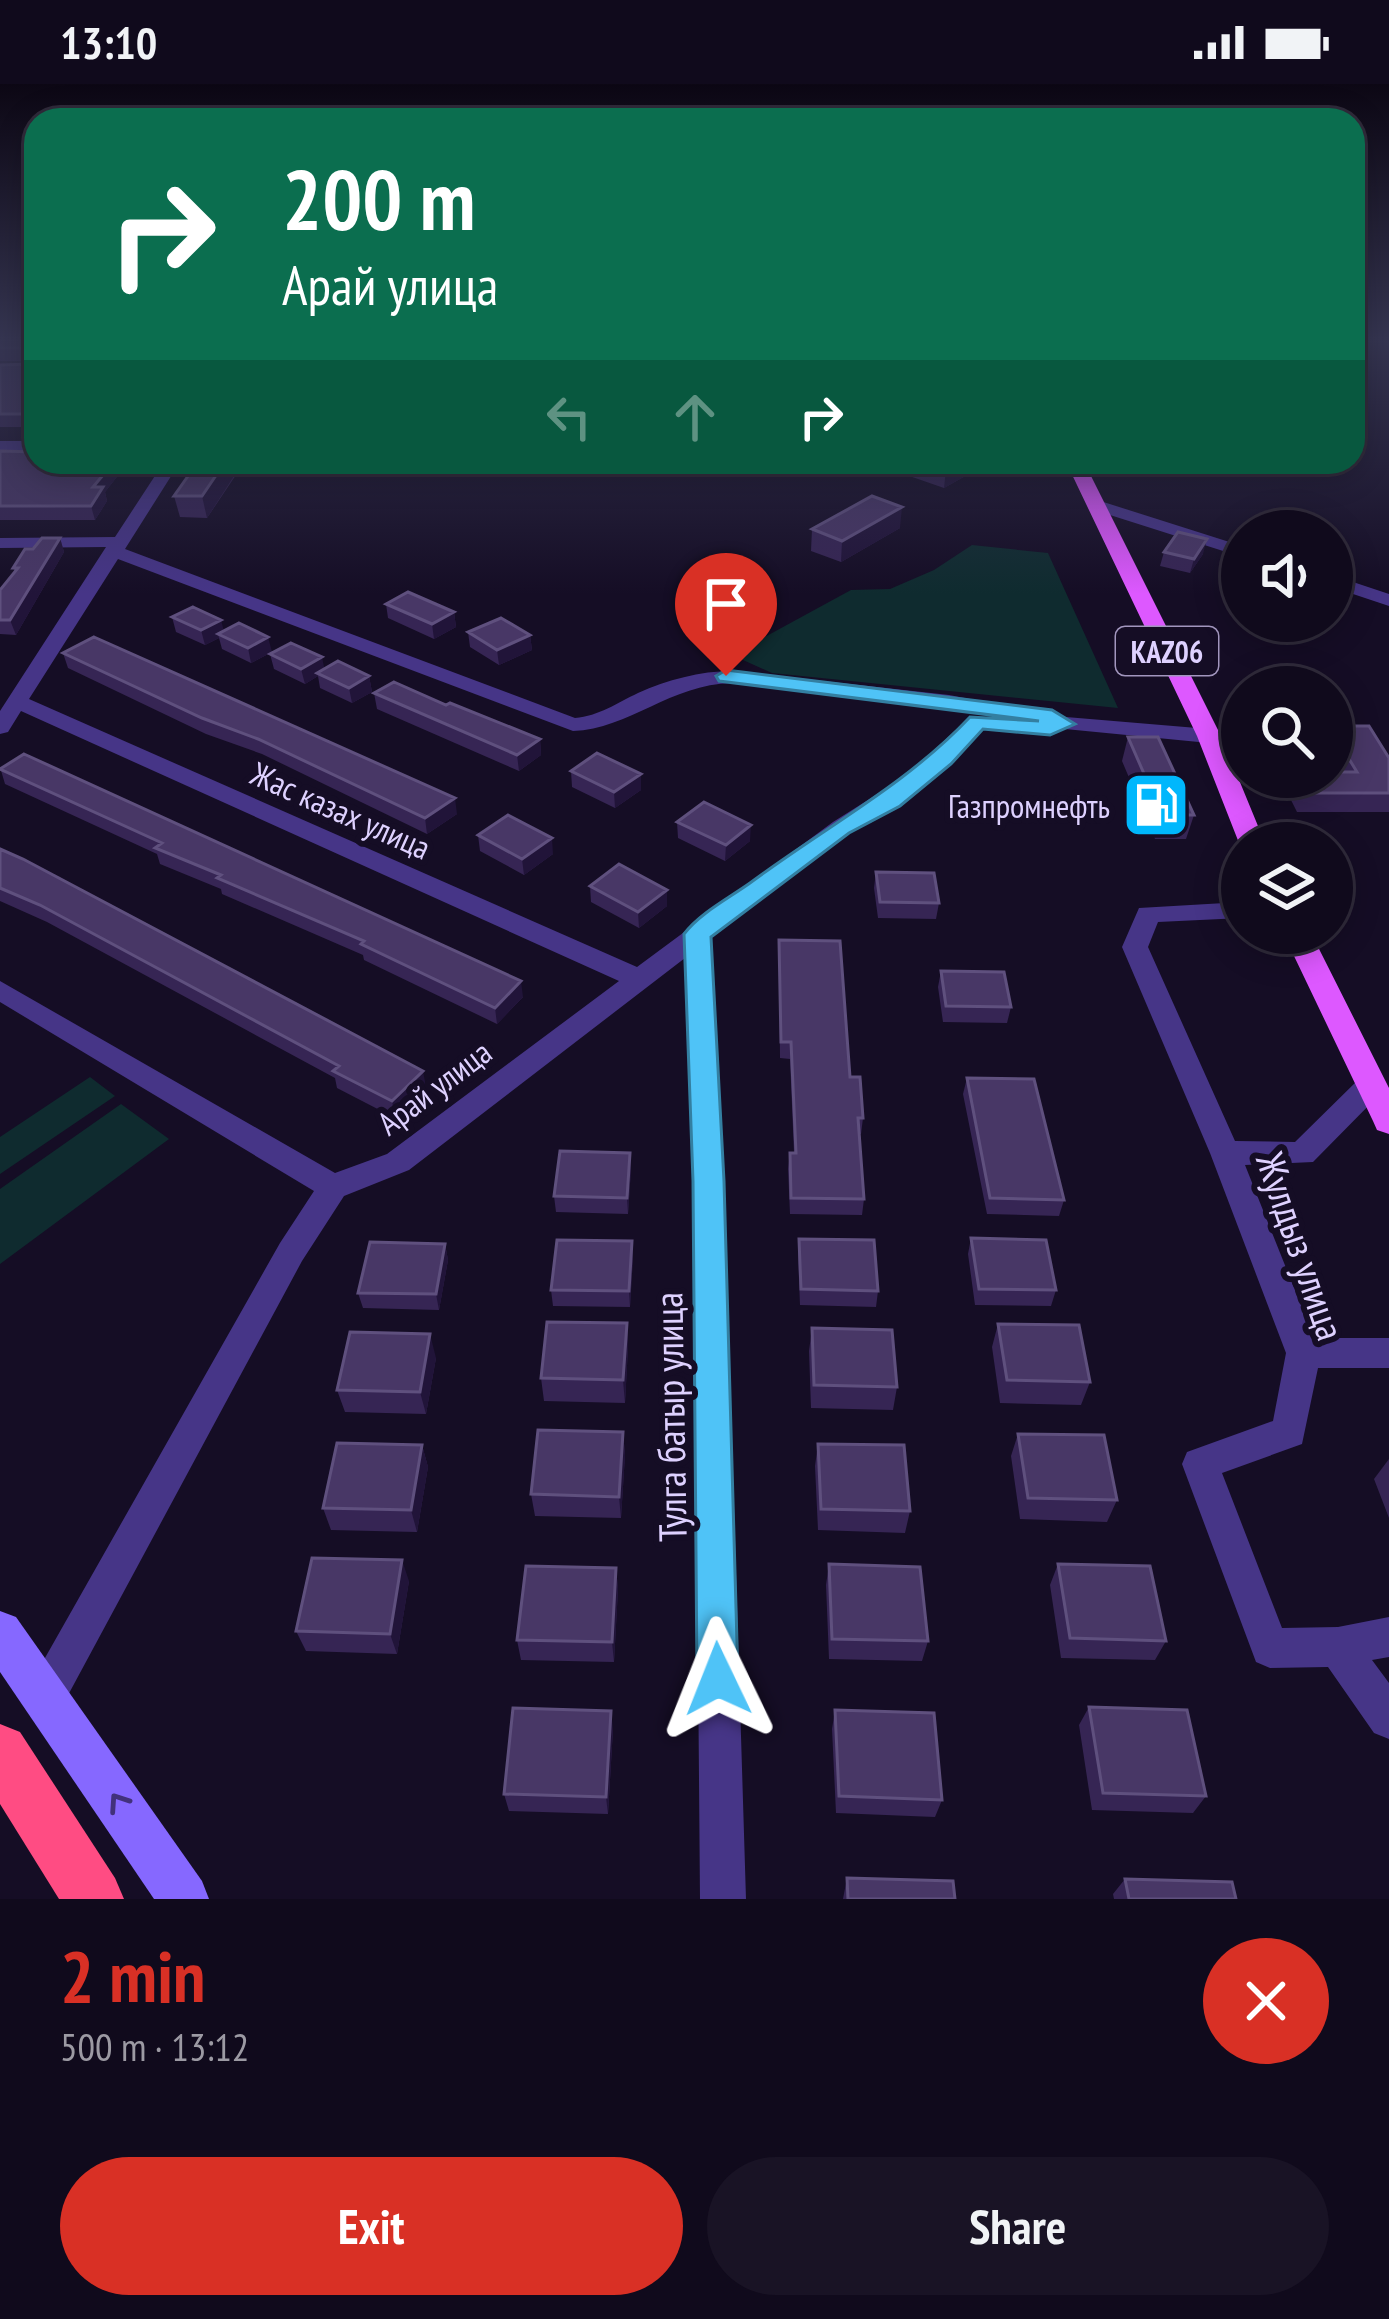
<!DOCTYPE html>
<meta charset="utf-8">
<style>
:root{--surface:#100a1c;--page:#191325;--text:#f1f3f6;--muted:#9c9aa3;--line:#302b3b;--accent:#d93025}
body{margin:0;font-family:"PT Sans Narrow",sans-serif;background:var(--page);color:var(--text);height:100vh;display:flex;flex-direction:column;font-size:45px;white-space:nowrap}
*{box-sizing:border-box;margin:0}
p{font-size:39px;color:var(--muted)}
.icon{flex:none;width:66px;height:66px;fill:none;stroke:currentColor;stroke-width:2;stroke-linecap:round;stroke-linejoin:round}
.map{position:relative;height:1815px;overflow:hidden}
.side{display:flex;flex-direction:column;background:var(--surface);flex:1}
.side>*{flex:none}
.hud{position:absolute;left:24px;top:24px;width:1341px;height:366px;border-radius:36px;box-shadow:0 6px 30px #0003,0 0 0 3px var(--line);background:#0b6e4f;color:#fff;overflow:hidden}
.fabs{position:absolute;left:1221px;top:426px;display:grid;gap:24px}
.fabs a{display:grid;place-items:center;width:132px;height:132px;border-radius:50%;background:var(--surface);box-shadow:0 6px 30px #0003,0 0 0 3px var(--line);font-size:60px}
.pin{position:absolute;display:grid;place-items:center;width:102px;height:102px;color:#fff;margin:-123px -51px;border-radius:50% 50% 50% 0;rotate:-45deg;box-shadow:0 0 12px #0007}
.pin .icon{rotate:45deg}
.me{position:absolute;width:132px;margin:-66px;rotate:358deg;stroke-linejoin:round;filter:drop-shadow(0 0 9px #0008)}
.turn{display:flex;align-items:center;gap:42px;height:252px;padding:0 60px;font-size:54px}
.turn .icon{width:156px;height:156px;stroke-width:2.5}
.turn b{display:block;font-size:84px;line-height:102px}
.lanes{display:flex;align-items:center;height:114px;padding:0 60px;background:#0003;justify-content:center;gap:60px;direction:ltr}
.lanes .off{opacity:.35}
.round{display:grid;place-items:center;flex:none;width:126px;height:126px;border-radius:63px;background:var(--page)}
.headline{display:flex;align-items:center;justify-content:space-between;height:204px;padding:0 60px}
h1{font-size:72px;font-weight:700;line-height:90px;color:var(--accent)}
.button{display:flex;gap:24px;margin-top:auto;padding:24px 60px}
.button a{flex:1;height:138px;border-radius:72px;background:var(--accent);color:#fff;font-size:48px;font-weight:700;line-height:138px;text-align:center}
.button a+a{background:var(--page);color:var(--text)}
.status{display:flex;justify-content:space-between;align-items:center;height:84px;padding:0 60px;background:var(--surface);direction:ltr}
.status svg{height:33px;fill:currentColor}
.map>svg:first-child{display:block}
</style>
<div class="status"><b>13:10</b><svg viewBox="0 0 49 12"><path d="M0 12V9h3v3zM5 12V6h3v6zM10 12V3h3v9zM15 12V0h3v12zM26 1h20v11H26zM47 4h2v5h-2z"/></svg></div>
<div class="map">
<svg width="1389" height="1815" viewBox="0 0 1389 1815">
<rect width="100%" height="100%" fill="#150d25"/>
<path fill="#0f2b2f" d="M972 461 1048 469 1118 624 772 589 732 571 851 506 890 505 934 486Z
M90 993 115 1012 0 1090V1053Z
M121 1020 169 1055 0 1180V1105Z"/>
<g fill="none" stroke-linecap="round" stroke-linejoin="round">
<path fill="#463587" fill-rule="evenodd" d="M0 357H36V367H0Z
M164 378H180L125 465 575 634C599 632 617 619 638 609 667 596 700 587 732 587L949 611 1066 633 1209 645 1220 652 1209 659 1065 645 949 624 732 599C671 600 629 645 573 647L118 475 29 615 637 883 833 738 906 692 970 633 978 632 989 638 922 701 849 748 710 855 724 1097 746 1815H700L694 1097 685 874 409 1086 344 1112 302 1177 60 1626 45 1632 30 1626 24 1611 280 1159 314 1107 0 918V897L335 1089 387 1070 619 897 21 627 8 648 0 650V627L106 463 0 464V454L115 453Z
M1094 415 1242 462V473L1088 424V416Z
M1332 491 1389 510V522L1332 503Z
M1242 818V834L1158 838 1148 863 1235 1057 1295 1058 1361 993H1381L1385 1001 1381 1009 1313 1078 1245 1081 1314 1254H1389V1284H1318L1302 1360 1222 1389 1282 1544 1338 1543 1389 1533V1573L1372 1576 1389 1599V1655L1374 1649 1328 1583 1270 1584 1256 1578 1182 1380 1187 1368 1273 1337 1286 1269 1210 1069 1122 863 1139 824Z"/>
<path fill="#8668ff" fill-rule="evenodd" d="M0 1527 16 1533 202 1797 209 1815H154L0 1588Z"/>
<path fill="#dd58ff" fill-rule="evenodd" d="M1066 378H1084L1221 652 1265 759H1242V764L1239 759 1197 652Z
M1283 849H1311L1389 1004V1050L1377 1046 1373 1037Z"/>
<path fill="#ff4c83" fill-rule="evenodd" d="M0 1640 20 1648 115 1794 124 1815H59L0 1720Z"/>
</g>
<path fill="#362554" d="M0 256H36V343H0V281L32 280 33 277H0Z
M0 367 127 380 105 408 107 417 95 436H0Z
M194 378 244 379 207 434 180 433 174 412 195 381Z
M267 378H303L296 390 270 389Z
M869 378H983V382L944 404Z
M900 444 841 478 811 467 812 445Z
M60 454 64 468 16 551 0 550V506L15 488 13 484 33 465Z
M1164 468 1203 470 1190 489 1160 482Z
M386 520 454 528 456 543 434 555 388 534Z
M172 533 224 547 272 568 251 579 222 565 219 554 205 561 176 548Z
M468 548 530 551 532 566 499 581 470 563Z
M63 569 457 730 427 750 262 670 206 650 68 584Z
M270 570 324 585 369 592 372 608 352 619 320 604 318 592 305 600 274 585Z
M374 609 446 621 540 655 541 671 519 687 377 625Z
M1332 642 1389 674V728H1297L1287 708 1292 693H1332L1338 688 1332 679Z
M1128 653 1194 731 1186 755H1155L1122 677Z
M0 683 523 913 497 940 364 876 363 871 222 810 221 805 160 780 157 770 5 700Z
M571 687 641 706 615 724 572 703Z
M677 738 750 757 725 777 678 754Z
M478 751 553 770 524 791 480 767Z
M0 765 426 1003 395 1034 337 1004 335 994 47 838 0 817Z
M876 788 939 819 936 835 878 834 874 804Z
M590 802 667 806V822L639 844 591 818Z
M779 856 850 993 863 1034 861 1050H860L864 1115 862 1131 790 1130 788 1085 790 1069H794L790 975 780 974Z
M941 887 1011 923 1007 939 943 938 938 903Z
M967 994 1064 1116 1059 1132 987 1130 963 1010Z
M631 1085 628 1130 556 1128 554 1112Z
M971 1154 1056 1206 1051 1222 975 1221 968 1170Z
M799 1155 878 1207 876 1223 800 1221 798 1171Z
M445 1160 448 1176 439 1226 363 1224 358 1209Z
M633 1173 630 1223 553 1222 551 1206Z
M627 1239 628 1263 625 1319 544 1317 541 1294Z
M998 1240 1090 1298 1081 1321 1000 1319 992 1263Z
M812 1244 897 1303 893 1326 811 1324 809 1267Z
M436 1274 426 1330 345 1328 337 1306Z
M623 1348 625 1371 621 1434 535 1432 531 1410Z
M1018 1350 1117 1416 1107 1438 1020 1435 1011 1372Z
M818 1360 910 1427 905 1449 818 1446 815 1382Z
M422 1361 428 1383 417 1448 331 1446 323 1424Z
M1389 1375V1434L1374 1395Z
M829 1480 928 1557 922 1577 829 1575 826 1501Z
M1058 1480 1166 1557 1155 1576 1061 1574 1050 1501Z
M616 1484 618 1505 614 1578 521 1576 517 1556Z
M409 1497 397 1570 306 1567 296 1547Z
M1089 1623 1206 1712 1193 1729 1092 1726 1079 1641Z
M835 1626 942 1716 935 1733 836 1729 832 1645Z
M613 1645 608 1730 509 1727 504 1710Z
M847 1794 955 1815H843Z
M1125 1795 1236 1815H1114L1113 1810Z"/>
<path fill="#211439" d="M114 378H126L127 380 105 408 107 417 95 436 91 422 93 403Z
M225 378H243L207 434 202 412Z
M294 378H303L296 390Z
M959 378H983V382L944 404 946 385Z
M902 423 900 444 841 478 842 457Z
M60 454 64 468 16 551 10 536Z
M1207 455 1203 470 1190 489 1194 475Z
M454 528 456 543 434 555 432 540Z
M221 536 225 551 218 550 219 554 205 561 201 546Z
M530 551 532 566 499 581 497 566Z
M268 553 272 568 251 579 248 564Z
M322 573 325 588 317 589 318 592 305 600 301 585Z
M369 592 372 608 352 619 349 604Z
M540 655 541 671 519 687 517 671Z
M641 690V706L615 724 614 708Z
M455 714 457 730 427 750 425 734Z
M751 741 750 757 725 777 726 761Z
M552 754 553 770 524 791 522 775Z
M667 806V822L639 844 638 828Z
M521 897 523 913 497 940 495 924Z
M423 987 426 1003 395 1034 392 1017Z
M630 1069 631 1085 628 1130 627 1114Z
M632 1157 633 1173 630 1223 629 1207Z
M445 1160 448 1176 439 1226 436 1210Z
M627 1239 628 1263 625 1319 623 1296Z
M430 1250 436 1274 426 1330 420 1308Z
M623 1348 625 1371 621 1434 619 1413Z
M422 1361 428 1383 417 1448 411 1426Z
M402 1476 409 1497 397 1570 390 1550Z
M616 1484 618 1505 614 1578 612 1558Z
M611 1627 613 1645 608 1730 606 1713Z"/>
<path fill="#483766" stroke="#5f507e" stroke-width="3" d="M0 256H36V330H0V281L32 280 35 264H0Z
M0 367 36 368V378H114L93 403H103L91 422H0Z
M198 378H225L202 412H174Z
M926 378H959L946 385Z
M872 412 902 423 842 457 812 445Z
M1178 448 1207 455 1194 475 1164 468Z
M42 454H60L10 536H0V506L18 484H13L25 465H33Z
M408 508 454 528 432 540 386 520Z
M193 523 221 536 201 546 172 533Z
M501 534 530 551 497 566 468 548Z
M239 539 268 553 248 564 218 550Z
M94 553 455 714 425 734 258 655 202 634 63 569Z
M291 559 322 573 301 585 270 570Z
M338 577 369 592 349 604 317 589Z
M394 598 446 621 450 619 540 655 517 671 374 609Z
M1332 642H1369L1389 674V709H1305L1297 693H1332V688H1357L1332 647Z
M1128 653H1158L1194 731H1162Z
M597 669 641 690 614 708 571 687Z
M24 670 521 897 495 924 361 860 364 857 217 794 221 791 155 764 162 759 0 685Z
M704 718 751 741 726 761 677 738Z
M508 731 552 754 522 775 478 751Z
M0 765 23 775 423 987 392 1017 333 987 339 982 40 821 0 804Z
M619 780 667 806 638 828 590 802Z
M876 788 934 789 939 819 880 818Z
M779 856 840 857 850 993H860L863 1034H858L864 1115 791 1114 790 1069H796L791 958H781Z
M941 887 1004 888 1011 923 946 922Z
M967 994 1034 995 1064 1116 990 1114Z
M560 1067 630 1069 627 1114 554 1112Z
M971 1154 1046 1156 1056 1206 979 1205Z
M799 1155 874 1156 878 1207 801 1205Z
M557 1156 632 1157 629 1207 551 1206Z
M370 1158 445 1160 436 1210 358 1209Z
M547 1238 627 1239 623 1296 541 1294Z
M998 1240 1079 1241 1090 1298 1007 1296Z
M812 1244 892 1246 897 1303 814 1301Z
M350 1248 430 1250 420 1308 337 1306Z
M538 1346 623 1348 619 1413 531 1410Z
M1018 1350 1104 1351 1117 1416 1028 1414Z
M337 1359 422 1361 411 1426 323 1424Z
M818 1360 904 1361 910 1427 821 1425Z
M312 1474 402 1476 390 1550 296 1547Z
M829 1480 920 1483 928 1557 832 1555Z
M1058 1480 1150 1482 1166 1557 1070 1554Z
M526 1482 616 1484 612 1558 517 1556Z
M1089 1623 1187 1626 1206 1712 1103 1709Z
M513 1624 611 1627 606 1713 504 1710Z
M835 1626 934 1629 942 1716 839 1712Z
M847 1794 953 1797 955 1815H848Z
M1125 1795 1232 1798 1236 1815H1129Z"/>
<defs><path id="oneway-chevron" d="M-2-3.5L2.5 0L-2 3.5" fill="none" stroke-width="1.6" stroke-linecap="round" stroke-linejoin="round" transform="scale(3)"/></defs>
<use stroke="#42317c" href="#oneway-chevron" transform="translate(118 1718) rotate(-124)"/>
<linearGradient id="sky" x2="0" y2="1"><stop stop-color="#0c0714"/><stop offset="0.5" stop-color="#353551"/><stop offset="1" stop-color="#353551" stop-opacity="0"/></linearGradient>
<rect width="1389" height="510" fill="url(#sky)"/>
<path fill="#4fc3f7" stroke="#337fa1" stroke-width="3" d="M726 586 1052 626 1075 640 1050 651 983 645 951 680 900 722 849 749 711 853 724 1097 738 1595 732 1610 718 1616 703 1610 697 1595 693 1097 684 850C700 829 729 814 750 799 825 743 906 701 970 633L1039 637 719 597 716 592Z"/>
<defs>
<symbol id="fuel-square" viewBox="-11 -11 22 22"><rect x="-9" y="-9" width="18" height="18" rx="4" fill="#00b7fc" stroke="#150d25"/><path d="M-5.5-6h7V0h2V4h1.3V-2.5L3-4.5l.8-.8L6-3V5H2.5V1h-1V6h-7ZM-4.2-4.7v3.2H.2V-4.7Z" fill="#fff"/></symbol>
</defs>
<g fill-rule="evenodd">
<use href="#fuel-square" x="1118" y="683" width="76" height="76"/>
</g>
<g text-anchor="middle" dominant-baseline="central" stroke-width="12" stroke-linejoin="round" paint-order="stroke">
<rect fill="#150d25" stroke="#a296be" stroke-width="3" x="1116" y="543" width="102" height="48" rx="9"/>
<g font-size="30" font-weight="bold" fill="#ded1ff">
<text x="1167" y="567">KАZ06</text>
</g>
<g font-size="33" fill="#ded1ff" stroke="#150d25" text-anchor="end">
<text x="1110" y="721">Газпромнефть</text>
</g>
<g font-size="33" fill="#ded1ff" stroke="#150d25">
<text transform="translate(341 726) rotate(24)">Жас казах улица</text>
<text transform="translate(434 1003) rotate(-37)">Арай улица</text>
</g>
<g font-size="39" fill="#ded1ff" stroke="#150d25">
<text transform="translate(1301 1162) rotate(71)">Жулдыз улица</text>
<text transform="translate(670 1333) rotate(-91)">Тулга батыр улица</text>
</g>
</g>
</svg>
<div class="fabs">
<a><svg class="icon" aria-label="sound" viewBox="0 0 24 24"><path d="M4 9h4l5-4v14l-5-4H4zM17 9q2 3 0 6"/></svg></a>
<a><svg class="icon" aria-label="search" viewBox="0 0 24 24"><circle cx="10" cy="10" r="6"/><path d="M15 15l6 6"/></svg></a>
<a><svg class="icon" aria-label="layers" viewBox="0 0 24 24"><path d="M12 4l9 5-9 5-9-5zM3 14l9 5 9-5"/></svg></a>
</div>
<div class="pin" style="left:726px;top:592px;background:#d93025"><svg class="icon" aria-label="arrive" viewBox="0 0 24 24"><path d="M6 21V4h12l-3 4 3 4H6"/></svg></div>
<svg class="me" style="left:718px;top:1595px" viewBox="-20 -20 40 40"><path d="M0-17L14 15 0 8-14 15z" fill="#4fc3f7" stroke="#fff" stroke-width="4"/></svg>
<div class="hud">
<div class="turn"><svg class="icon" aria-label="right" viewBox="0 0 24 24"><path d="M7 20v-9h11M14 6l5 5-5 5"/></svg><div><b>200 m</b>Арай улица</div></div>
<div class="lanes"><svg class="icon off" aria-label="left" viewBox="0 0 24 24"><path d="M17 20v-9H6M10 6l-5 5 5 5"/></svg><svg class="icon off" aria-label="ahead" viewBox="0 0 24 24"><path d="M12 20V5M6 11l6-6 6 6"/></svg><svg class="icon" aria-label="right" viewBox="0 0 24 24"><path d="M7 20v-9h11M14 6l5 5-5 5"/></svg></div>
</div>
</div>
<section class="side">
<div class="headline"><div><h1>2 min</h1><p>500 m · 13:12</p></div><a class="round" style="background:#d93025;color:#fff"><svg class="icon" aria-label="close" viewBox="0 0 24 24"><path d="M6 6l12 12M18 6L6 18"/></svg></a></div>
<div class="button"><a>Exit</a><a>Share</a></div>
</section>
